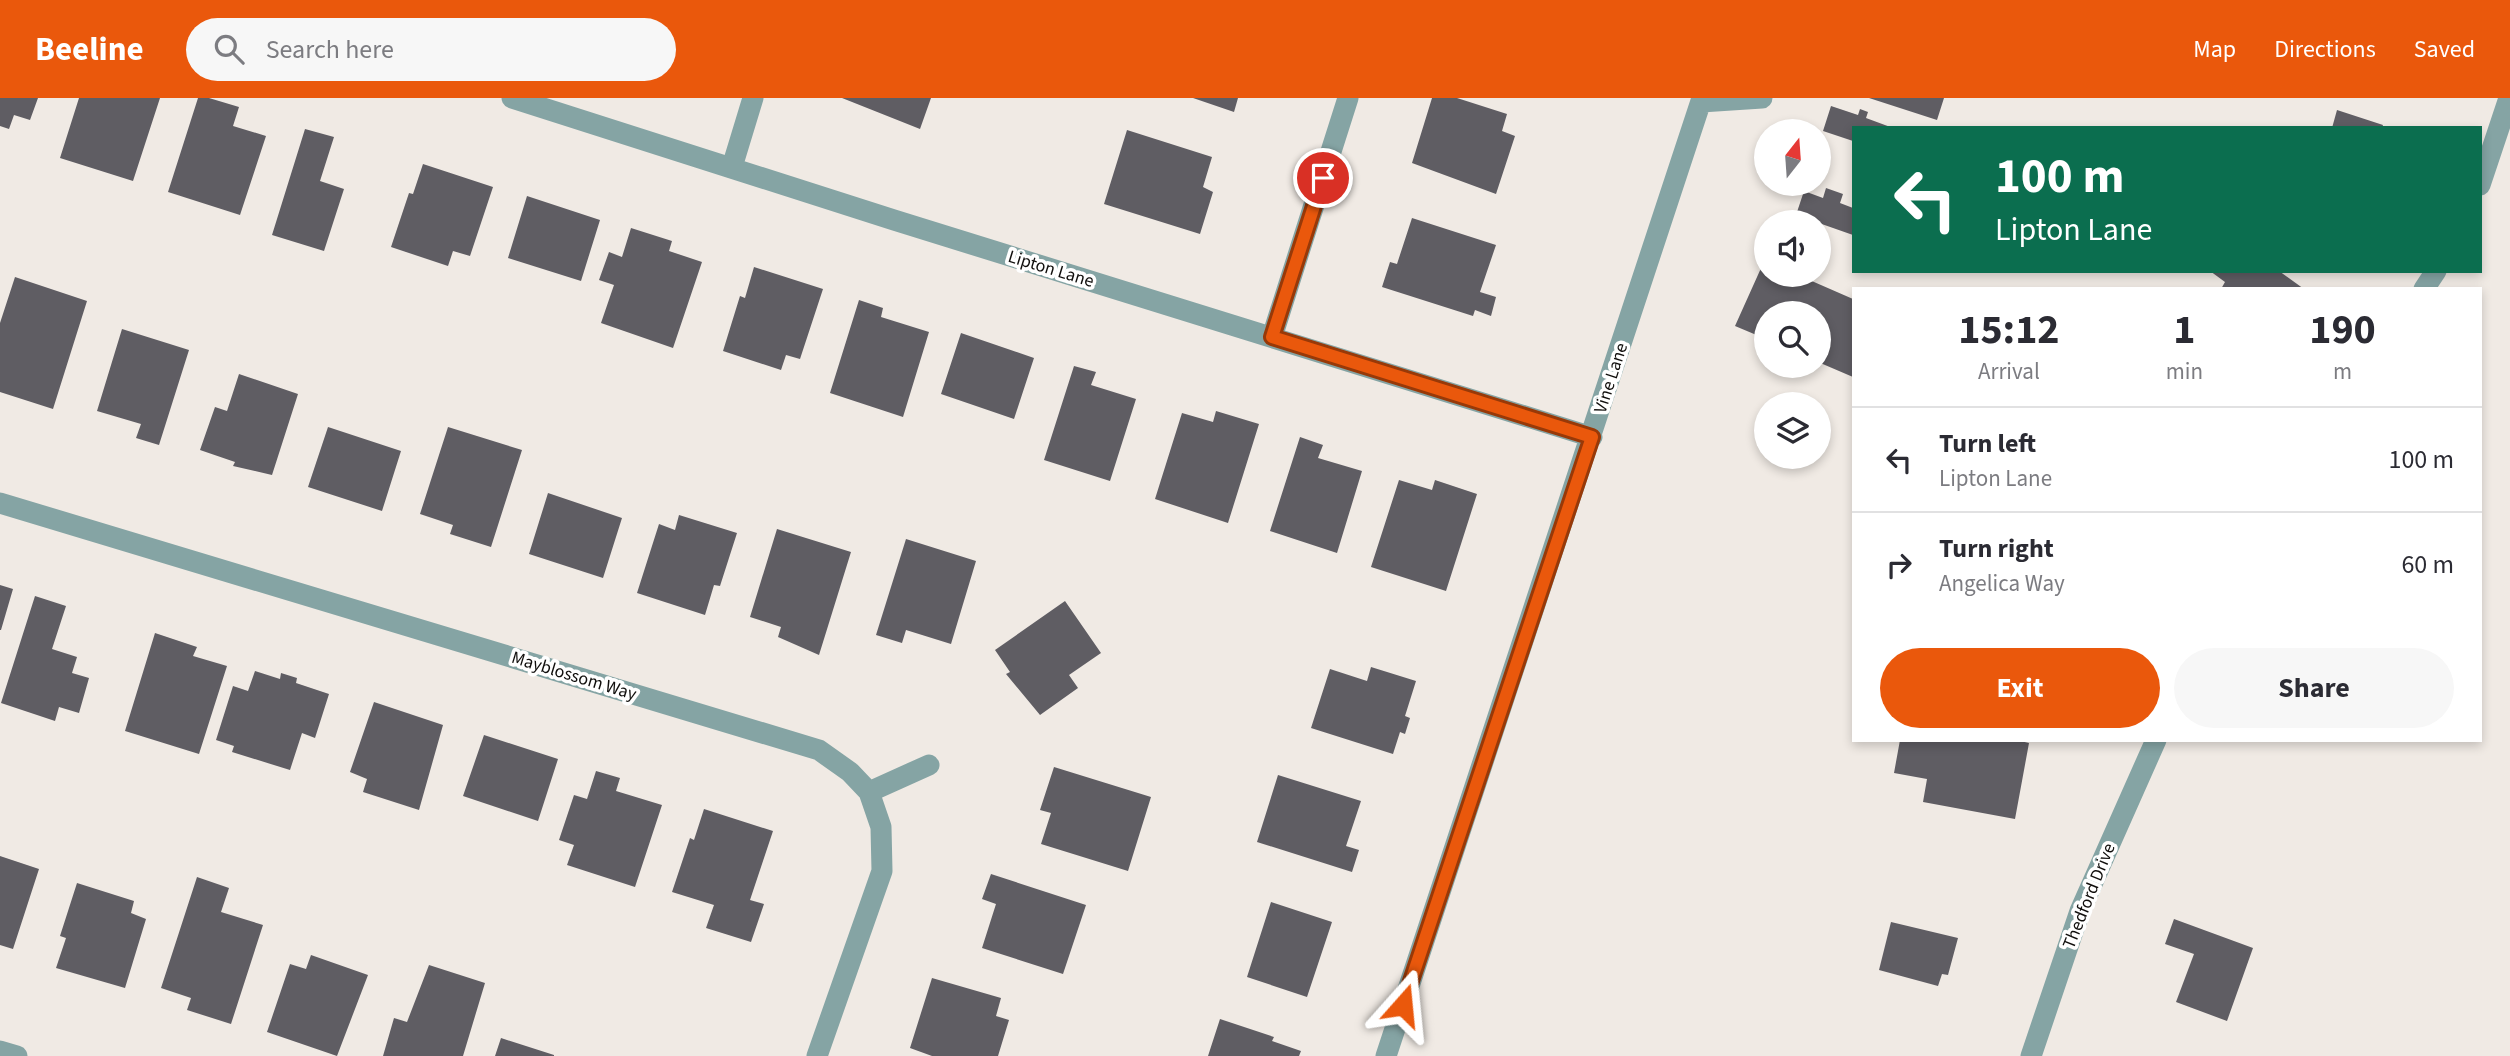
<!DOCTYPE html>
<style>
:root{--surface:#fff;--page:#f7f7f7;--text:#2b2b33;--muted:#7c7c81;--line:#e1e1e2;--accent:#ea580c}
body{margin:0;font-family:"Source Sans 3",sans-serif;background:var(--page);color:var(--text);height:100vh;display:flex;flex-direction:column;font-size:26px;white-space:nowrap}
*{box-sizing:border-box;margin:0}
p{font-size:23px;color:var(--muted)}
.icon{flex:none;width:38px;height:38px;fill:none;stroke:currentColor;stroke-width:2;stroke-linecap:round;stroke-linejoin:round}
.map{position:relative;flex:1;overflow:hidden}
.side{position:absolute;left:1852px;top:189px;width:630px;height:455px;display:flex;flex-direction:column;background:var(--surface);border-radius:0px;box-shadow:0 4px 10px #0003}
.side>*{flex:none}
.guide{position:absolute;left:1852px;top:28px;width:630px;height:147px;border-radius:0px;box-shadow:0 4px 10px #0003;background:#0b6e4f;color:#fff;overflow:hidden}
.needle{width:46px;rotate:17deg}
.buttons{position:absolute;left:1754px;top:21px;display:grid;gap:14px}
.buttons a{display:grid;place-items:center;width:77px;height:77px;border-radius:50%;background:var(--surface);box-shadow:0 4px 10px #0003;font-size:35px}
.pin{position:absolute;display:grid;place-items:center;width:60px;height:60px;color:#fff;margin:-30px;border:4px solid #fff;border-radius:50%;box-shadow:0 2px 7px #0007}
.me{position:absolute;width:77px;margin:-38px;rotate:18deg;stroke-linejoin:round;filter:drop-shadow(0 0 5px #0008)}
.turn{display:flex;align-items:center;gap:24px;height:147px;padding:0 28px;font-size:32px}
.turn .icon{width:91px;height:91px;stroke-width:2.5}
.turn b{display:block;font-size:49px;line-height:60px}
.eta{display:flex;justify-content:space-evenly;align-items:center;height:119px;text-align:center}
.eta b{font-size:42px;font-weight:700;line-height:49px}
.primary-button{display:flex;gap:14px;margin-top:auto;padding:14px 28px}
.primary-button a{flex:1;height:80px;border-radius:42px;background:var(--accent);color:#fff;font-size:28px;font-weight:700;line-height:80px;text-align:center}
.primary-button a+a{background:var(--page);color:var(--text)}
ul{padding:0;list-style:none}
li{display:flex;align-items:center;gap:21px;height:105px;padding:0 28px;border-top:2px solid var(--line)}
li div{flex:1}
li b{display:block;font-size:26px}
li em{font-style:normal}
header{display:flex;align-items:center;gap:42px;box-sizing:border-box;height:98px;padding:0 35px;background:var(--accent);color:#fff}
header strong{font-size:33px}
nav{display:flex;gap:38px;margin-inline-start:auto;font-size:24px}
.search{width:490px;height:63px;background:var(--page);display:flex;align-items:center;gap:18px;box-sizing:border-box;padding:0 24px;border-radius:38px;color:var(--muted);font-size:26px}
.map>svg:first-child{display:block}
</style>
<header>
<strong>Beeline</strong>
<div class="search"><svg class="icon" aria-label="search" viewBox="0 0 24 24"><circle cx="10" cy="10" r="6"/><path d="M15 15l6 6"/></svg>Search here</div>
<nav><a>Map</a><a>Directions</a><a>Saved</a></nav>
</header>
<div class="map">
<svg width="2510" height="958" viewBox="0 0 2510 958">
<rect width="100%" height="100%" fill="#f0eae4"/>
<path fill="#5f5d63" d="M0 0H38L30 22 14 17 9 31 0 28Z
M79 0H160L133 83 60 60Z
M198 0H209L239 9 233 28 266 38 240 117 168 94Z
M842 0H931L920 31Z
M1193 0H1238L1234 14Z
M1432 0H1457L1507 16 1502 33 1515 38 1496 96 1412 65Z
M1869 0H1944L1937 22Z
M1831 8 1858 17 1860 11 1868 14 1866 20 1893 30H1853V43L1823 33Z
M2337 12 2383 27 2382 30H2332Z
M305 31 334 39 320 83 344 91 324 153 272 137Z
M1127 32 1212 59 1203 89 1213 94 1200 136 1104 106Z
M423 66 493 89 470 158 453 153 448 168 391 149 409 95 413 96Z
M1826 90 1843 96 1840 105 1853 110V137L1796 117 1804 93 1823 100Z
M527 98 600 122 581 183 508 160Z
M1412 120 1496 147 1480 194 1496 199 1491 218 1475 212 1473 218 1382 189 1390 164 1397 166Z
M631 130 672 143 669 153 702 164 673 250 601 225 614 187 599 182 609 154 622 159Z
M1766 159V177H1798L1853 201V279L1818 264V215H1766V241L1735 228Z
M754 169 823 191 800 261 786 257 781 272 723 253 740 198 745 200Z
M2210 173H2279L2304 191H2221L2225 184Z
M15 179 87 203 53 311 0 294V225Z
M859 202 883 210 881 219 929 234 903 319 830 295Z
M122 231 189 252 159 347 136 340 141 326 97 313Z
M961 235 1034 260 1014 321 941 296Z
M1074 268 1096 274 1091 287 1136 301 1110 383 1044 362Z
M239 276 298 296 272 377 233 368 235 364 200 352 215 309 227 313Z
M1216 313 1259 326 1228 425 1155 401 1182 315 1213 324Z
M328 329 401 353 382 413 308 389Z
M448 329 522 352 491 449 450 436 453 427 420 416Z
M1300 339 1323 347 1318 360 1362 373 1337 455 1270 433Z
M1399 382 1432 392 1435 382 1477 396 1446 493 1371 469Z
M548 395 622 420 603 480 529 456Z
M679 417 737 435 720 488 714 487 705 517 637 495 659 426 675 432Z
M777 431 851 454 819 557 778 539 781 529 750 519Z
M906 441 976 463 951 546 906 532 902 545 876 537Z
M0 487 13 491 1 532H0Z
M35 498 66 508 52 551 77 559 72 575 89 580 79 615 59 609 55 623 1 605Z
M1065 503 1101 555 1069 577 1078 590 1040 617 1006 576 1010 574 995 552Z
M155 535 197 549 193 558 227 568 199 656 125 633Z
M1371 569 1416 583 1405 618 1410 620 1405 636 1400 634 1393 656 1311 630 1330 571 1367 583Z
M255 573 280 581 281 575 297 580 296 585 329 596 315 640 302 635 290 672 232 654 234 648 216 642 233 588 248 593Z
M374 604 443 627 419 712 363 694 367 681 350 674Z
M484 637 558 661 538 723 463 698Z
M1900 642H2016L2029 645 2015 721 1923 704 1927 681 1894 675Z
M1054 669 1151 699 1128 773 1041 746 1051 715 1040 712Z
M596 673 620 680 616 693 662 707 635 789 567 767 574 747 559 742 574 697 587 701Z
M1278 677 1361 703 1346 748 1359 752 1352 774 1257 744Z
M704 711 773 733 750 802 764 806 751 844 706 830 714 807 672 794 690 740 694 742Z
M0 758 39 771 13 851 0 847Z
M991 776 1086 807 1063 876 982 850 996 806 982 801Z
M197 779 229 790 221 814 263 827 231 926 187 912 191 900 161 890Z
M77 785 134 803 131 815 146 821 125 890 56 870 66 840 60 838Z
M1271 804 1332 824 1307 899 1247 879Z
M2174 821 2253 850 2227 923 2176 904 2194 856 2165 846Z
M1891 824 1958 840 1948 877 1942 876 1938 888 1879 872Z
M311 857 368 877 337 958 267 934 290 866 306 871Z
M429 867 485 885 463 958H383L394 920 407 924Z
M932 880 1001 900 996 918 1009 922 998 958H932L910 950Z
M1220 921 1274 939 1272 943 1301 953 1299 958H1208Z
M501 940 554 957V958H495Z"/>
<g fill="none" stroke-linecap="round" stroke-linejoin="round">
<path stroke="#85a4a4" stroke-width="21" d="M512 0 894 122 1592 339
M1701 4 1762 0
M732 69 753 0
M2480 87 2509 0
M2424 191 2436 173
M1272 239 1348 0
M0 405 819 652 850 674 869 694 881 729 882 773 817 958
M869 694 929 667
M0 953 17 958
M1386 958 1702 0
M2031 958 2080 813 2156 642"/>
</g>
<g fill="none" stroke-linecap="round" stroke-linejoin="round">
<defs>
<path id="route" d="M1323 80 1272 239 1592 339 1403 907"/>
</defs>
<use href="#route" stroke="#983908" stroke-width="18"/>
<use href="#route" stroke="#ea580c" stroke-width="12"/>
</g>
<g text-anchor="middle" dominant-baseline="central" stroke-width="7" stroke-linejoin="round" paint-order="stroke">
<g font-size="18" fill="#100e0c" stroke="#fff">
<text transform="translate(1051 171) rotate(17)">Lipton Lane</text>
<text transform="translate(1611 280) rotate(-72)">Vine Lane</text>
<text transform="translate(574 578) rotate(17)">Mayblossom Way</text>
<text transform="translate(2089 798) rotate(-68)">Thedford Drive</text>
</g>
</g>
</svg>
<div class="buttons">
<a><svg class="needle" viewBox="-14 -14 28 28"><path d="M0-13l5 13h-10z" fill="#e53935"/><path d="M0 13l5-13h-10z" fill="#7c7c81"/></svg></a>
<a><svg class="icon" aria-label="sound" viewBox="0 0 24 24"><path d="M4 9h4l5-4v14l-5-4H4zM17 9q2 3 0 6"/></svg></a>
<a><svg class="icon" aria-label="search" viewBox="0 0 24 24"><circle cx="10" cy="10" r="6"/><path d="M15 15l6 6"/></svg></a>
<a><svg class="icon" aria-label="layers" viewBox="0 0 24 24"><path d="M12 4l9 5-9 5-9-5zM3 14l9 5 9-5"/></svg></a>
</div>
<div class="pin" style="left:1323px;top:80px;background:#d93025"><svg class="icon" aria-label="arrive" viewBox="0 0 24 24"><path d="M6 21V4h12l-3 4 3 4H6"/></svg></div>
<svg class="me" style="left:1403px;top:907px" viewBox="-20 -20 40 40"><path d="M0-17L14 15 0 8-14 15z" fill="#ea580c" stroke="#fff" stroke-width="4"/></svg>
<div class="guide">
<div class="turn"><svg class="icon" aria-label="left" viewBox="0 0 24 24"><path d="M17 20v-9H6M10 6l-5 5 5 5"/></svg><div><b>100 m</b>Lipton Lane</div></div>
</div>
<section class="side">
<div class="eta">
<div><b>15:12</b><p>Arrival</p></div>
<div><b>1</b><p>min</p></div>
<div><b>190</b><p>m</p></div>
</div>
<ul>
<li><svg class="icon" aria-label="left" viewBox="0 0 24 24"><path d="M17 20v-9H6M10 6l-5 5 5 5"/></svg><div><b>Turn left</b><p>Lipton Lane</p></div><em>100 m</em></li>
<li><svg class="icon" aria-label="right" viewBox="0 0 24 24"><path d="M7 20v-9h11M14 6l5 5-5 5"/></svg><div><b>Turn right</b><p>Angelica Way</p></div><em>60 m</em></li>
</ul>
<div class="primary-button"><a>Exit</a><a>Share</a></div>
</section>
</div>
